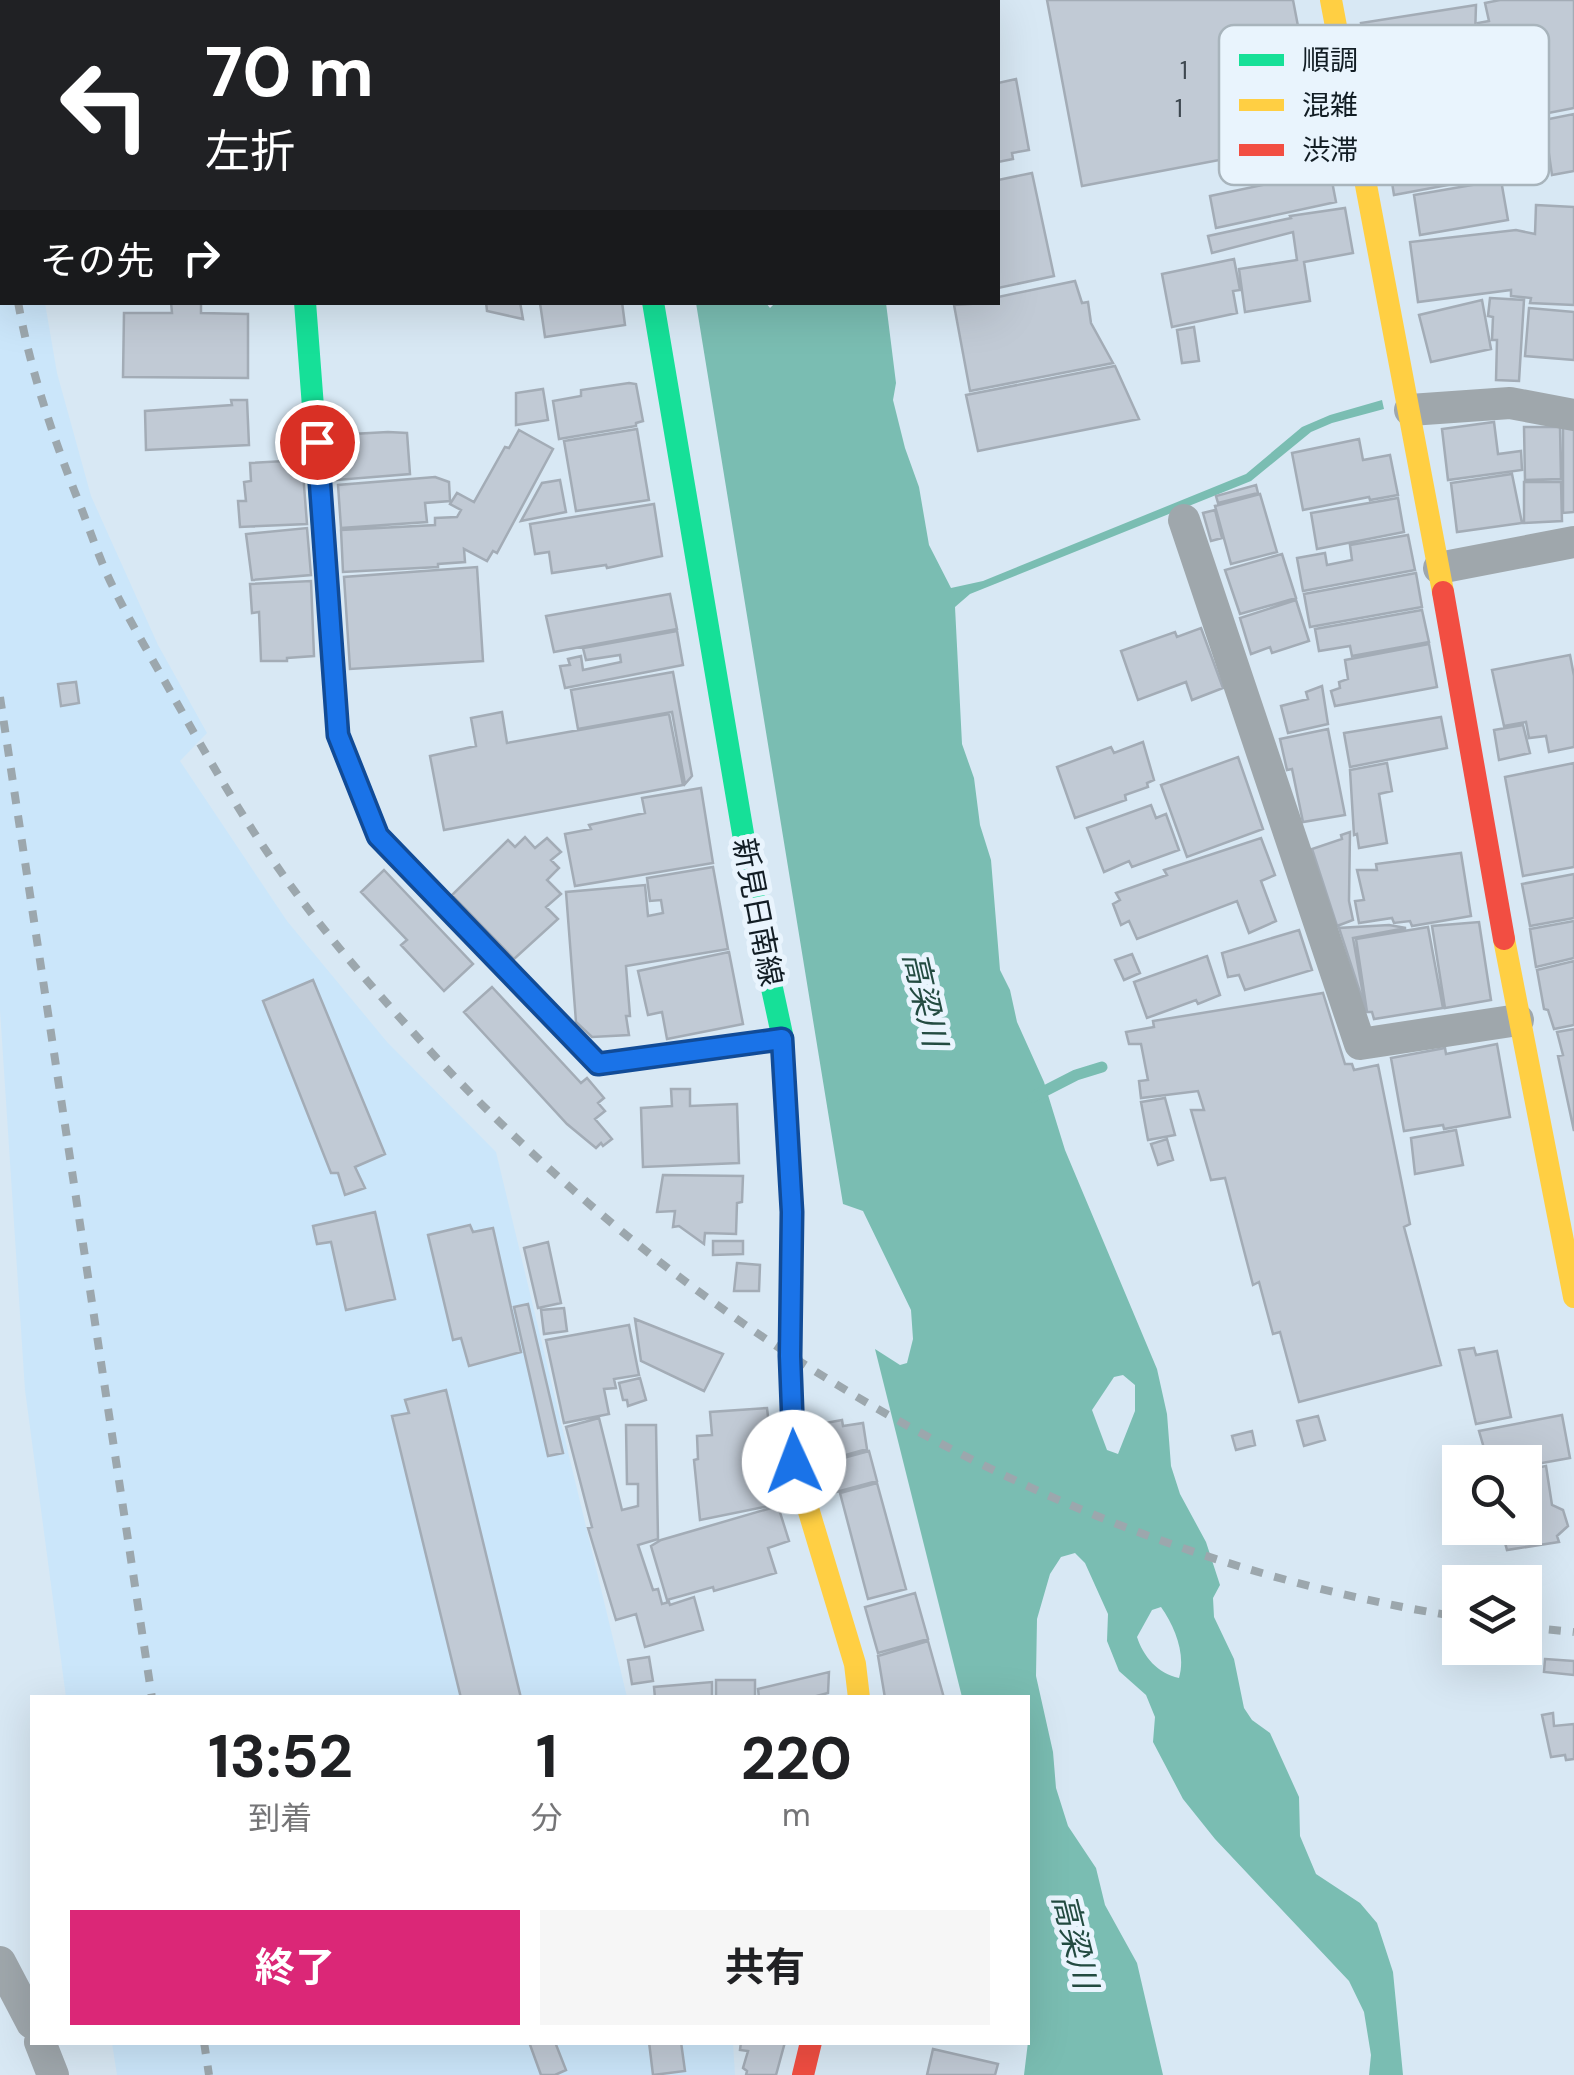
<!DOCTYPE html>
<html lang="ja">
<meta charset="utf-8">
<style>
:root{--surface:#fff;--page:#f6f6f6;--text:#202124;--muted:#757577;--accent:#db2777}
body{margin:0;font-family:"DM Sans","Noto Sans JP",sans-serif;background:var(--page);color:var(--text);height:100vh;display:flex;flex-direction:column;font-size:38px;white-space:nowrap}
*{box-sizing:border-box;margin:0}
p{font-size:32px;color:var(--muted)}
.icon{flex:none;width:55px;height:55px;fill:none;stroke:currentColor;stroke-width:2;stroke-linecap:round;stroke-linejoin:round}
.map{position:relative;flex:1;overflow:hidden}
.sheet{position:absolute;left:30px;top:1695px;width:1000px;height:350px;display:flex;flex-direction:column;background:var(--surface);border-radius:0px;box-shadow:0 10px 40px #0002}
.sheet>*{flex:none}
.top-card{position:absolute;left:0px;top:0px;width:1000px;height:305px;box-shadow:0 10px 40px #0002;background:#202124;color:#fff;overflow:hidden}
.fabs{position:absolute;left:1442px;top:1445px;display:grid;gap:20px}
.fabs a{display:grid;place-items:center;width:100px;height:100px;border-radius:0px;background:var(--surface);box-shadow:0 10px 40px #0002;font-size:50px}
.pin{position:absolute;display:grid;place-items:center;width:85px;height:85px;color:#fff;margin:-42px;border:5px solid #fff;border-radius:50%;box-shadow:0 2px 10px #0007}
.me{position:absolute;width:110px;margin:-55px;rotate:358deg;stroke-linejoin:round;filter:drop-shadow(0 0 8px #0008)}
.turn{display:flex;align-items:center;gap:35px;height:210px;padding:0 40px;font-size:45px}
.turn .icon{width:130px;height:130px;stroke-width:2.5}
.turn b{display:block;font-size:70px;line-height:85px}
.then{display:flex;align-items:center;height:95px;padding:0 40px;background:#0003;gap:20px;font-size:38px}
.eta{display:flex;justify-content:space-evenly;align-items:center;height:170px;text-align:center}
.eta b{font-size:60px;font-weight:700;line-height:70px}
.cta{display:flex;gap:20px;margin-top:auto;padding:20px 40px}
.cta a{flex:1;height:115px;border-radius:0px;background:var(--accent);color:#fff;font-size:40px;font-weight:700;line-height:115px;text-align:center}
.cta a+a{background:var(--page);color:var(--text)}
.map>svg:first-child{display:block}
</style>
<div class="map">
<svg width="1574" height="2075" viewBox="0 0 1574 2075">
<rect width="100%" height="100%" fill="#d8e8f4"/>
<path fill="#cbe6fa" d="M0 0 18 2H2V302L45 303 57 373 91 496 158 645 207 733 180 761 287 921 387 1042 496 1152 627 1697H66L25 1390 0 1010Z
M112 2043H733L735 2075H117Z"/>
<path fill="#7abdb2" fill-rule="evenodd" d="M776 302 886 303 896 383 893 400 905 448 919 487 929 545 951 588 983 581 1246 474 1302 427 1330 415 1382 400 1384 409 1332 423 1311 432 1251 481 970 594 955 607 962 744 974 778 980 825 991 860 1000 970 1010 990 1017 1022 1044 1082 1065 1150 1157 1369 1167 1414 1171 1466 1180 1494 1206 1542 1220 1585 1213 1598 1214 1617 1234 1659 1244 1708 1252 1720 1270 1733 1299 1797 1300 1836 1316 1874 1360 1903 1377 1923 1393 1972 1403 2075H1369L1371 2055 1364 2012 1349 1981 1215 1839 1183 1799 1153 1742 1155 1717 1146 1695 1119 1671 1107 1641 1108 1614 1085 1563 1075 1553 1061 1557 1050 1574 1037 1619 1036 1676 1053 1752 1056 1788 1068 1826 1096 1868 1105 1905 1137 1963 1163 2075H1024L1028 2042V1698L962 1697 875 1349 900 1365 907 1363 913 1339 911 1310 863 1211 843 1204 696 303H766L770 308ZM1123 1375 1135 1385V1411L1118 1454 1107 1450 1092 1410 1114 1377ZM1161 1607C1175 1627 1186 1654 1179 1678 1158 1674 1143 1656 1137 1637L1152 1610Z"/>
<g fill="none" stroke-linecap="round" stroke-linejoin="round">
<path stroke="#7abdb2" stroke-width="11" d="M1033 1097 1076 1075 1102 1067"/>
</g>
<path fill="#c1cad5" stroke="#a3acb6" stroke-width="2.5" d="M1047 0H1293L1320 141 1082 186Z
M1500 0H1574V108L1543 114 1538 87 1503 93 1498 78 1482 81 1478 23 1489 21 1485 3Z
M1476 5 1475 36 1465 38 1467 52 1444 54 1442 40 1434 41 1438 67 1420 70 1425 98 1376 105 1361 23Z
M1016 79 1029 150 1012 153 1013 159 998 162V83Z
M1574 114V171L1552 175 1544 120Z
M1500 121 1505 153 1483 157 1480 143H1475L1480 179 1394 195 1385 139Z
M1330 171 1336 202 1216 228 1210 196Z
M1032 173 1054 276 998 288V180Z
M1501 180 1508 220 1420 235 1414 195Z
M1536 205 1574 207V305L1530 303 1531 298 1511 296V290L1418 302 1410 242 1516 230 1535 234Z
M1345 208 1353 253 1304 262 1310 301 1245 312 1239 269 1297 260 1293 232 1212 253 1208 236 1291 218 1290 216Z
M1234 259 1240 290 1233 291 1237 313 1172 327 1162 274Z
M1075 281 1082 303 1088 302 1091 323 1113 363 970 391 954 305 998 302V297Z
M1490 298 1524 300 1519 381 1496 380 1497 340H1492L1493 317 1488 316Z
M1482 300 1491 349 1431 362 1419 315Z
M171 302H201V313L248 314V378L123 377 124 313H172Z
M486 302H520L523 319 487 311Z
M622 302 625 325 545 337 540 303Z
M1529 308 1574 312V360L1525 356Z
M1194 327 1199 361 1182 363 1177 330Z
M1115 366 1139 419 978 451 966 395Z
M629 383 636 384 643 421 636 423V426L559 439 553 401 581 396V390Z
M543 389 548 420 516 425V393Z
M231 400H247L249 445 146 450 145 411 232 405Z
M1494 422 1498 454 1521 451 1522 470 1448 480 1442 429Z
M1524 427H1560L1561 479 1525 480Z
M1563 427 1574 428V512L1563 513Z
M637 429 649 500 576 511 564 441Z
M519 430 553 449 497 553 493 551 487 561 464 549 465 562 438 564V567L343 572 341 530 435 525V518L457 517 461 510 450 504 457 493 474 502 505 447 509 448Z
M388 432 407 433 410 474 337 480 334 435Z
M1359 439 1363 460 1390 455 1398 495 1370 500 1369 497 1303 510 1292 453Z
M302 460 307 524 240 527 238 501H246L244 482 251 481 250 463Z
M1512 474 1522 523 1457 532 1451 483Z
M435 477 449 482 450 501 425 503 427 522 341 528 338 485Z
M560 480 566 512 521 521 542 483Z
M1524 482H1561L1562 521 1524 523Z
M1256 485 1258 493 1218 503 1216 496Z
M1260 494 1277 552 1231 564 1215 506Z
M1398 498 1404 532 1317 549 1311 513Z
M654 504 662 556 607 568 606 565 552 573 549 552 535 554 530 524Z
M1215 510 1222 538 1211 541 1203 513Z
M307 528 311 575 252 580 246 534Z
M1408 535 1415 570 1303 591 1297 558 1325 553 1327 565 1352 560 1350 545Z
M1282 554 1296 598 1240 614 1225 570Z
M477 567 483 661 350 669 344 577Z
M1416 573 1422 607 1310 627 1304 594Z
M311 581 314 656 287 658V661H261L259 612 252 613 250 584Z
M670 594 677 629 554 652 546 616Z
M1296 600 1309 641 1272 653 1270 647 1251 654 1240 618Z
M1422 610 1429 642 1352 656 1350 646 1319 651 1315 629Z
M1201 628 1223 688 1192 700 1186 682 1138 700 1121 651 1175 632 1177 637Z
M677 631 683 665 565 688 560 666 570 665 568 659 581 656 583 670 621 662 620 655 586 660 583 648Z
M1429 644 1437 687 1335 706 1331 691 1340 688 1339 682 1348 679 1345 660Z
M1570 655 1574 676V747L1549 752 1546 736 1529 738 1526 722 1504 726 1492 670Z
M673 672 692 776 685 784 672 712 578 729 571 690Z
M76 682 79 703 61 706 58 684Z
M1322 686 1328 724 1288 733 1281 706 1308 699 1306 692Z
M502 712 507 743 669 714 683 785 444 830 430 756 476 746 471 718Z
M1441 717 1447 748 1350 767 1344 733Z
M1523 725 1530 753 1499 760 1494 730Z
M1328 729 1345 815 1303 822 1292 769 1287 770 1280 739Z
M1143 742 1154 780 1147 783 1148 787 1125 795 1126 800 1075 818 1057 767 1111 747 1114 753Z
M1238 757 1263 829 1187 857 1161 785Z
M1387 763 1392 791 1379 794 1387 843 1359 848 1357 834 1354 835 1350 770Z
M1574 763V867L1523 876 1505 777Z
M701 788 713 863 575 886 565 834 591 829 589 825 645 813 642 798Z
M1151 805 1156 818 1166 814 1179 850 1132 867 1129 861 1104 872 1087 828Z
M1350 832 1349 901 1353 920 1337 926 1312 849 1342 839 1341 835Z
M525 837 535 848 547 838 561 852 551 860 559 868 547 880 561 894 546 907 558 919 514 959 452 895 508 840 515 847Z
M1261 838 1275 875 1261 881 1276 921 1249 933 1237 901 1137 939 1129 921 1121 925 1113 904 1120 900 1116 893 1167 875 1164 870Z
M1461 853 1471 916 1412 926 1410 921 1394 923 1392 918 1359 923 1355 901 1364 900 1357 870H1377L1376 864Z
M713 867 728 949 626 966 630 1016H626L629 1035 592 1037 576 1022 566 892 645 885 648 916 663 913 661 900 650 901 647 878Z
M384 870 473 964 444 991 401 945 407 940 361 892Z
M1574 874V918L1530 926 1522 884Z
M1574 921V958L1536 967 1530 929Z
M1479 922 1491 1000 1445 1008 1432 926Z
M1389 925 1406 928 1353 938 1366 1011 1339 928Z
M1428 927 1443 1008 1374 1019 1372 1012H1367L1356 939Z
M1299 930 1312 970 1245 990 1239 975 1228 977 1222 953Z
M729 952 743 1024 667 1039 662 1012 648 1015 638 971Z
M1132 954 1140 973 1124 980 1115 960Z
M1207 956 1220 995 1198 1004 1196 1000 1147 1018 1134 982Z
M1574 961V1025L1554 1029 1548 1010 1544 1009 1537 970Z
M313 980 385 1154 355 1167 365 1188 345 1195 338 1173H331L263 1001Z
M492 987 581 1083 587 1078 604 1098 598 1103 605 1111 595 1119 612 1139 603 1146 601 1143 596 1148 567 1124 464 1012Z
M1323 993 1345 1064H1352L1354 1070 1378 1065 1410 1224 1404 1227 1441 1365 1299 1402 1280 1332 1273 1334 1259 1282 1253 1285 1225 1178 1211 1180 1191 1110H1204L1198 1091 1141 1098 1139 1081 1148 1080 1141 1044H1129L1126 1032 1154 1027 1153 1021Z
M1574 1029V1131L1558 1056 1563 1055 1557 1032Z
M1497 1044 1510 1117 1444 1129 1443 1125 1404 1131 1391 1058 1445 1048 1446 1054Z
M671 1089H690V1106L737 1104 739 1163 643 1167 641 1108 672 1106Z
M1165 1098 1175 1135 1148 1140 1141 1102Z
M1456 1130 1463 1165 1415 1174 1411 1138Z
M1167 1139 1173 1160 1158 1165 1151 1144Z
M663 1175 743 1176 742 1202 737 1203 736 1234 705 1233 704 1244 679 1226 673 1227 675 1211 657 1212Z
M375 1212 395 1299 346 1310 331 1242 317 1244 313 1226Z
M470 1225 473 1232 493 1228 521 1352 469 1366 461 1338 453 1340 428 1235Z
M713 1241H743V1254L713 1255Z
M548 1242 561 1303 538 1308 524 1248Z
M737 1263 760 1265 759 1291H734Z
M528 1304 563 1453 548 1456 514 1307Z
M564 1308 567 1331 544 1334 541 1310Z
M635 1319 723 1354 704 1391 641 1361Z
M629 1325 639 1375 614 1379 616 1388 604 1389 609 1414 564 1423 546 1340Z
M1474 1348 1476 1355 1497 1351 1511 1417 1476 1424 1459 1350Z
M640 1378 646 1400 628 1406 627 1400H623L619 1383Z
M446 1390 521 1698H461L392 1416 409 1413 405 1400Z
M767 1408 770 1434H761L774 1505 700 1520 694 1460 698 1459 697 1436 712 1435 710 1412Z
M1562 1415 1570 1458 1525 1466V1462H1488L1479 1431Z
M1318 1416 1325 1440 1304 1446 1297 1421Z
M599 1418 622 1510 638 1506V1484H627L626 1425H656L658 1539 638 1545 653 1590 658 1589 662 1604 669 1602 670 1605 694 1597 703 1630 645 1647 636 1614 616 1620 588 1528 592 1527 566 1427Z
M842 1420 843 1426 863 1423 867 1449 821 1462 815 1425Z
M1252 1431 1255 1445 1236 1450 1232 1436Z
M869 1451 877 1481 829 1494 821 1464Z
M1546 1466 1552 1505 1563 1510 1568 1526 1557 1536 1559 1542 1507 1550 1501 1528H1525V1470Z
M877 1483 906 1589 868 1599 840 1493Z
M778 1506 789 1541 768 1548 776 1573 714 1591 713 1587 667 1600 651 1546 661 1540Z
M915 1593 928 1639 878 1653 865 1607Z
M928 1641 944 1698H885L878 1656Z
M649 1657 653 1681 632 1684 628 1660Z
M1545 1659 1574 1661V1675L1544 1672Z
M829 1672 828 1693 809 1698H759L758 1689Z
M716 1680H755V1698H716Z
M712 1682V1698H655L654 1687Z
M1553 1713 1554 1726 1574 1724V1759L1566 1760 1565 1755 1551 1757 1542 1715Z
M529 2042H555L566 2070 555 2075H541Z
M649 2042H681L685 2071 653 2075Z
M741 2042H785L776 2075H746L747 2071 743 2068 748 2051 740 2050Z
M933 2049 998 2064 995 2075H927Z"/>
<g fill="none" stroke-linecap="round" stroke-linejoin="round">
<path stroke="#9fa7ac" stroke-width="32" d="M283 0V2
M346 0 352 2
M894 0V2
M1410 410 1510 403 1574 415
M1184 520 1360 1044 1518 1020
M1439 568 1574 542
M0 1962 32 2023
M40 2042 53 2075"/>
<path stroke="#16e098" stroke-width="22" d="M605 0V2
M305 302 338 735 378 836 598 1064 783 1039
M653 302 759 928 783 1039 784 1063"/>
<path stroke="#ffcf43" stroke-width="22" d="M1331 0 1443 592
M1504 939 1574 1297
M784 1063 792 1212 790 1357 794 1462 855 1664 859 1698"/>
<path stroke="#f24e42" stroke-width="22" d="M1443 592 1504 939
M803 2075 811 2042"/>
<path stroke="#9ca7ad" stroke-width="8" stroke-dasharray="12 12" stroke-linecap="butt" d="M0 201 2 215
M18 302C31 374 55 443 82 510 92 536 101 563 113 587 131 624 153 660 173 696 207 756 241 816 281 872 323 932 371 986 420 1040 693 1338 1057 1554 1460 1617
M0 697 152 1698
M1525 1627 1574 1632
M204 2042 209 2075"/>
</g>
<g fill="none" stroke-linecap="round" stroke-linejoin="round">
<defs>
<path id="route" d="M317 442 338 735 378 836 598 1064 782 1039 792 1212 790 1356 794 1462"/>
</defs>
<use href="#route" stroke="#114b97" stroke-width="25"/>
<use href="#route" stroke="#1a73e8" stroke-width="18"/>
</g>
<g text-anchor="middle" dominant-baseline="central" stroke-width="10" stroke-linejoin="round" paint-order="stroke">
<g font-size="25" fill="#3e4850">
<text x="1184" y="70">1</text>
<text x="1179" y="108">1</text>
</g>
<g font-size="30" fill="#121d24" stroke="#e9f4fd">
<text transform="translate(758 912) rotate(79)">新見日南線</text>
</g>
<g font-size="32" font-style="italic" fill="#234b41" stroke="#e9f4fd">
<text transform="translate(925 999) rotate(77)">高梁川</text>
<text transform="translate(1075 1941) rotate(76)">高梁川</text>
</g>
</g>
<rect x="1219" y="25" width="330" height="160" rx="15" fill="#e9f4fd" stroke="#a8b4bc" stroke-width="2.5"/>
<rect x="1239" y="54" width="45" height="12" fill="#16e098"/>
<rect x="1239" y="99" width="45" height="12" fill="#ffcf43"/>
<rect x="1239" y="144" width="45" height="12" fill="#f24e42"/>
<g font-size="28" fill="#121d24">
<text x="1302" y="70">順調</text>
<text x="1302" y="115">混雑</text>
<text x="1302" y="160">渋滞</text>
</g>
</svg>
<div class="fabs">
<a><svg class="icon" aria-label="search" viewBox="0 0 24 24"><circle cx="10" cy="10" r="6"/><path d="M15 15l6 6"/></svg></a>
<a><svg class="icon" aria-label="layers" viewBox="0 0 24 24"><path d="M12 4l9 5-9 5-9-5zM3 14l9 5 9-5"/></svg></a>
</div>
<div class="pin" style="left:317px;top:442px;background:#d93025"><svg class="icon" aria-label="arrive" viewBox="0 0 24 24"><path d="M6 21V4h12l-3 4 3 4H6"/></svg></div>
<svg class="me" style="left:794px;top:1462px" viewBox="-20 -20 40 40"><circle r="19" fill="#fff"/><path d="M0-13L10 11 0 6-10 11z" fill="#1a73e8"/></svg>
<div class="top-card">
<div class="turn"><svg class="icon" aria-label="left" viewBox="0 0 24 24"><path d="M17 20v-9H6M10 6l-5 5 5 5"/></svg><div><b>70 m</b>左折</div></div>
<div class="then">その先<svg class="icon" aria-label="right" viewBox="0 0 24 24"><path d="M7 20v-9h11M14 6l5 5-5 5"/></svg></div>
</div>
<section class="sheet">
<div class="eta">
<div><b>13:52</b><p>到着</p></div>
<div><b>1</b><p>分</p></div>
<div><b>220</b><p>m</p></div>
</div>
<div class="cta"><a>終了</a><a>共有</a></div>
</section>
</div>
